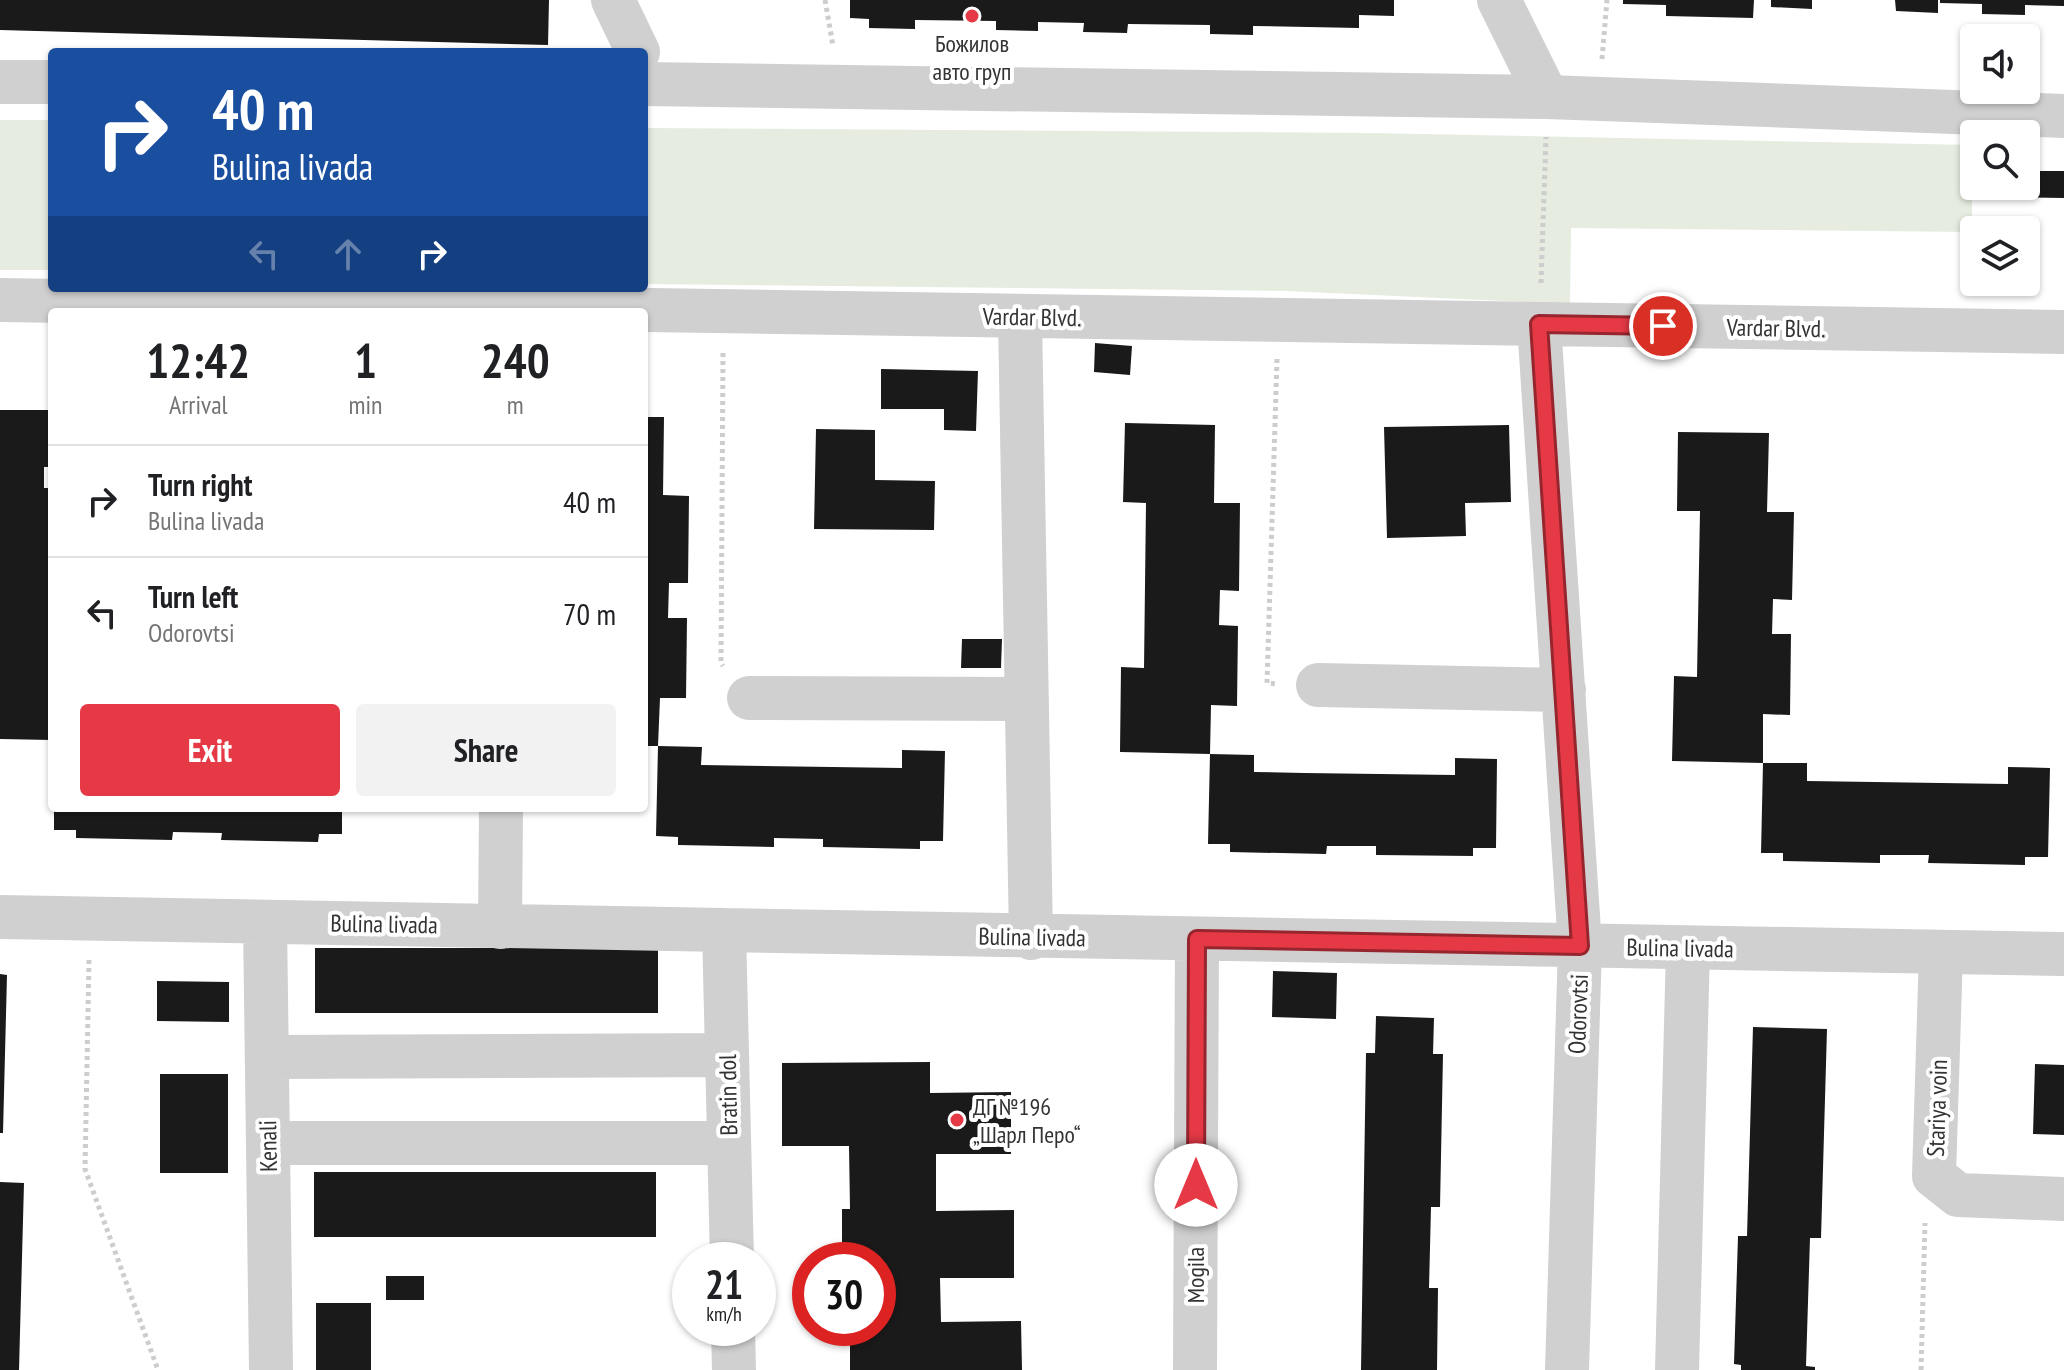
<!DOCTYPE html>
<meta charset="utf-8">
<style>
:root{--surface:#fff;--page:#f2f2f2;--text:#202124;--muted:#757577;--line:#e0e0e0;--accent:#e63946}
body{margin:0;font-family:"PT Sans Narrow",sans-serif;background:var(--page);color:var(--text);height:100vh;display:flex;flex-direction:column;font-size:30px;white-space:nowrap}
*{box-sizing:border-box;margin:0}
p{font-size:26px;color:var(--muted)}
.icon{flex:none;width:44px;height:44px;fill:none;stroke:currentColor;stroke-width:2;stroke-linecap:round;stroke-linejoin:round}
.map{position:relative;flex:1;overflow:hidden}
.panel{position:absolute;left:48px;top:308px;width:600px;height:504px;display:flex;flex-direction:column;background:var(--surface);border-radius:8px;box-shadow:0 2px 6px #0004}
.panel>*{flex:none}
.guide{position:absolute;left:48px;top:48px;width:600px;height:244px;border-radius:8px;box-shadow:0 2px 6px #0004;background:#1a4fa0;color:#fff;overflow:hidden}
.buttons{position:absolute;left:1960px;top:24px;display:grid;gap:16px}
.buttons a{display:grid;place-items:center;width:80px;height:80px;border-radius:8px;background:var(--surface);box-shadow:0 2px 6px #0004;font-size:40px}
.speed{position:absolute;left:672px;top:1242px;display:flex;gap:16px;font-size:40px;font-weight:700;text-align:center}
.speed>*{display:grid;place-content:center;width:104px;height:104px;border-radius:50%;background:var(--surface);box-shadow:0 2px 6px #0004;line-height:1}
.speed small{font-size:20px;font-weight:400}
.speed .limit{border:12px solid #d22;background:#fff;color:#111}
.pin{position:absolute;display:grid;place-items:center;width:68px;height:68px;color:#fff;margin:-34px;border:4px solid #fff;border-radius:50%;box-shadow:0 2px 8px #0007}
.me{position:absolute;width:88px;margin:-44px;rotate:0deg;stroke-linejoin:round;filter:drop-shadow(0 0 6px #0008)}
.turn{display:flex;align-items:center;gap:28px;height:168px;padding:0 32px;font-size:36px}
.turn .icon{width:104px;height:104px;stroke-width:2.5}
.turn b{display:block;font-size:56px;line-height:68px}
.lanes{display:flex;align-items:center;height:76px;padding:0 32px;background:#0003;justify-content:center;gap:40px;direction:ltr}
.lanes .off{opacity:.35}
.eta{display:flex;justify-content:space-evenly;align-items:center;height:136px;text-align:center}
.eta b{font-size:48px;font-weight:800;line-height:56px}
.button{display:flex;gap:16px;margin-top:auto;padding:16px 32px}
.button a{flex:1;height:92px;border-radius:8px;background:var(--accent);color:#fff;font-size:32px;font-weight:800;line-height:92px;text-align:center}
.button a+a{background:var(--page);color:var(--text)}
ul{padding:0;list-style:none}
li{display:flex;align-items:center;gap:24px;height:112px;padding:0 32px;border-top:2px solid var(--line)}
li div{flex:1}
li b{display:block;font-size:30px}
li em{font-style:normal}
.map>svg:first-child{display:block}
</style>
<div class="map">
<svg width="2064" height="1370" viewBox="0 0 2064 1370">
<rect width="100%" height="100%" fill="#fff"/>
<path fill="#e6ecdf" d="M0 120H52V270H0Z
M644 128 1369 133 1972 145V232L1571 228 1570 304 1287 291 644 284Z"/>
<path fill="#1a1a1a" d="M0 0H549L548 45 0 30Z
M850 0H1394V16L1359 15V28L1253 26V35L1210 34V25L1128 24 1127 33 1083 32 1084 23 1038 22V31L996 30V21L915 20V29L869 28V19L850 18Z
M1623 0H1754L1753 18 1666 16V5L1623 4Z
M1771 0H1812V9L1771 7Z
M1895 0H1938V13L1896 11Z
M1940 0H2064V6L2025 5V15L1982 14V4L1940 3Z
M2026 171H2064V198L1997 197V186H2026Z
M1095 343 1132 346 1130 375 1094 372Z
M881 369 978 371 976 431 944 430V409H881Z
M0 410H52V467H44V488H52V740L0 739Z
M644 417H664L663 495 689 496 688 583H669L668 618H687L686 698H660L658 746H644Z
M1125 423 1215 425 1214 503H1240L1239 591 1220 590 1219 625 1238 626 1237 706 1211 705 1210 754 1120 752 1121 667 1144 668 1146 503 1123 502Z
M1509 425 1511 502 1465 503 1466 536 1387 538 1384 427Z
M816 429 875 430V480L935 481 934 530 814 529Z
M1678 432 1769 433 1767 512H1794L1792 600 1773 599 1772 634H1791L1790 715 1763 714V763L1672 761 1674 676 1697 677 1700 511H1677Z
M962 639H1002L1001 668H961Z
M658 746 702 747 701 765 902 768V750L945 751 943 841H920V849L823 847V839L774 838V847L678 845V837L656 836Z
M1210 754 1254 755V772L1304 773 1455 775V758L1497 759 1496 848H1473V856L1376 855V846H1327L1326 854 1230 852V844H1208Z
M1763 763H1807V781L2008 784V767L2050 768 2048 857H2025V865L1928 863 1929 855H1880V863L1783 861V853H1761Z
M54 808H342V834H319L318 842 221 840 222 833 173 832 172 840 76 838V830H54Z
M315 948H658V1013H315Z
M1273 971 1337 973 1336 1019 1272 1017Z
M0 974 7 975 3 1133H0Z
M157 981 229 982V1022L157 1021Z
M1376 1016 1434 1018 1433 1054H1443L1440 1207H1431L1429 1288H1438L1437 1370H1361L1366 1053H1375Z
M1753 1027 1827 1029 1821 1238H1810L1806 1366 1815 1367V1370H1741V1365L1734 1364 1738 1236H1747Z
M930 1062V1093L1011 1092V1154H936V1211L1014 1210V1278H940L941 1322 1021 1321 1022 1370H850V1328H878V1260H842V1209H850L849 1146H782V1063Z
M2035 1064 2064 1065V1135L2033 1134Z
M160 1074H228V1173H160Z
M314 1172H656V1237H314Z
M0 1182 24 1183 19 1370H0Z
M386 1276H424V1300H386Z
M316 1303H371V1370H316Z"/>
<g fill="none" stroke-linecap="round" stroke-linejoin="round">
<path stroke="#cdcdcd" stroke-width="5" stroke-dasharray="4 4" stroke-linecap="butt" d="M825 0 833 46
M1602 59 1607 0
M1541 283 1546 137
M723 353 721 663 723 666
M1277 359 1267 683 1277 684
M89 960 85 1169 158 1370
M1921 1370 1925 1223"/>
<path stroke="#d0d0d0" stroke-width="44" d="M613 0 638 52
M1499 0 1547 97
M0 82H52
M644 84 1547 97 2064 116
M0 300 2064 332
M1020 317 1031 938
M1539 324 1580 946 1567 1370
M1318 685 1564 690
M749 698 1027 699
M0 917 2064 954
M265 922 271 1370
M500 927 501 808
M724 930 732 1260
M1941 952 1934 1176 1958 1195 2064 1199
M267 1057 727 1055
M268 1143H729
M733 1328 734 1370
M1195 1370 1197 939
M1677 1370 1688 948"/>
</g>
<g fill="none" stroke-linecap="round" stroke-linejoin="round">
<defs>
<path id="route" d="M1196 1185 1197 939 1580 946 1539 324 1663 326"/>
</defs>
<use href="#route" stroke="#96252e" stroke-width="20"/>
<use href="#route" stroke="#e63946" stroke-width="14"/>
</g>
<g fill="#e63946" stroke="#fff" stroke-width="3">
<circle cx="972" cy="16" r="8"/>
<circle cx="957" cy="1120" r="8"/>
</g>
<g text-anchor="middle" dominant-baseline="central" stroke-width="8" stroke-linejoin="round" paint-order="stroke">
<g font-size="24" fill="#333" stroke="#fff">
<text x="972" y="43">Божилов<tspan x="972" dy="28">авто груп</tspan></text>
<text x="973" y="1106" text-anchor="start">ДГ №196<tspan x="973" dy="28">„Шарл Перо“</tspan></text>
</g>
<g font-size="24" fill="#333" stroke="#fff">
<text transform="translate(1032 317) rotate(1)">Vardar Blvd.</text>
<text transform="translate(1776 328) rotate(1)">Vardar Blvd.</text>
<text transform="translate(384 924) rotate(1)">Bulina livada</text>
<text transform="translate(1032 937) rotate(1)">Bulina livada</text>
<text transform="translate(1680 948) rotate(1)">Bulina livada</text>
<text transform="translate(1578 1014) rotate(-88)">Odorovtsi</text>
<text transform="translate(728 1095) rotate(-91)">Bratin dol</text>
<text transform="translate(1937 1108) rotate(-88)">Stariya voin</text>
<text transform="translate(268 1146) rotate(-91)">Kenali</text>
<text transform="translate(1195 1275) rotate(-90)">Mogila</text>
</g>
</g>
</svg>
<div class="buttons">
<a><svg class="icon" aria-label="sound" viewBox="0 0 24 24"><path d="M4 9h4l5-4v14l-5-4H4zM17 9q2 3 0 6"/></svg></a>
<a><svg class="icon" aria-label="search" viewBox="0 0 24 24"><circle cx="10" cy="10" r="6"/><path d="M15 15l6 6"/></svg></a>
<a><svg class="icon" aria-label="layers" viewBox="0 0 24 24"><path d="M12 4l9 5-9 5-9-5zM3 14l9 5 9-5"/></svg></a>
</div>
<div class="speed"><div>21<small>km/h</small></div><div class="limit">30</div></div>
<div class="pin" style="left:1663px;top:326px;background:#d93025"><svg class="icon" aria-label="arrive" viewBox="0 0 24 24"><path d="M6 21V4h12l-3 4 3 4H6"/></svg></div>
<svg class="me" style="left:1196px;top:1185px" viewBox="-20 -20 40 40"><circle r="19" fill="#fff"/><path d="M0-13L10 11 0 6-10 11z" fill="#e63946"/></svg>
<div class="guide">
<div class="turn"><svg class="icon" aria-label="right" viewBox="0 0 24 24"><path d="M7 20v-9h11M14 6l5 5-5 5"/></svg><div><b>40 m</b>Bulina livada</div></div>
<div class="lanes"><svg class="icon off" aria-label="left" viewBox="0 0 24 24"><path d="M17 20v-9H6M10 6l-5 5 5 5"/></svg><svg class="icon off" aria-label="ahead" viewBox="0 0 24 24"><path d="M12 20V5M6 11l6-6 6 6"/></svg><svg class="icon" aria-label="right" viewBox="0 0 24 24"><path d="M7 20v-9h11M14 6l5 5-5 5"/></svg></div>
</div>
<section class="panel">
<div class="eta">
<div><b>12:42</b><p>Arrival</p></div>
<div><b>1</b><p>min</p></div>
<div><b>240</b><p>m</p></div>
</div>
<ul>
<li><svg class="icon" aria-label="right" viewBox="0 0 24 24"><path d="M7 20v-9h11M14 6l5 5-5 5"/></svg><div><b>Turn right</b><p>Bulina livada</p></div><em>40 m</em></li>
<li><svg class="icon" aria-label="left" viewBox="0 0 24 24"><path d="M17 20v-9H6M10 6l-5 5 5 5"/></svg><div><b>Turn left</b><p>Odorovtsi</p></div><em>70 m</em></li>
</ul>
<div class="button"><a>Exit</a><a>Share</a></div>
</section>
</div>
